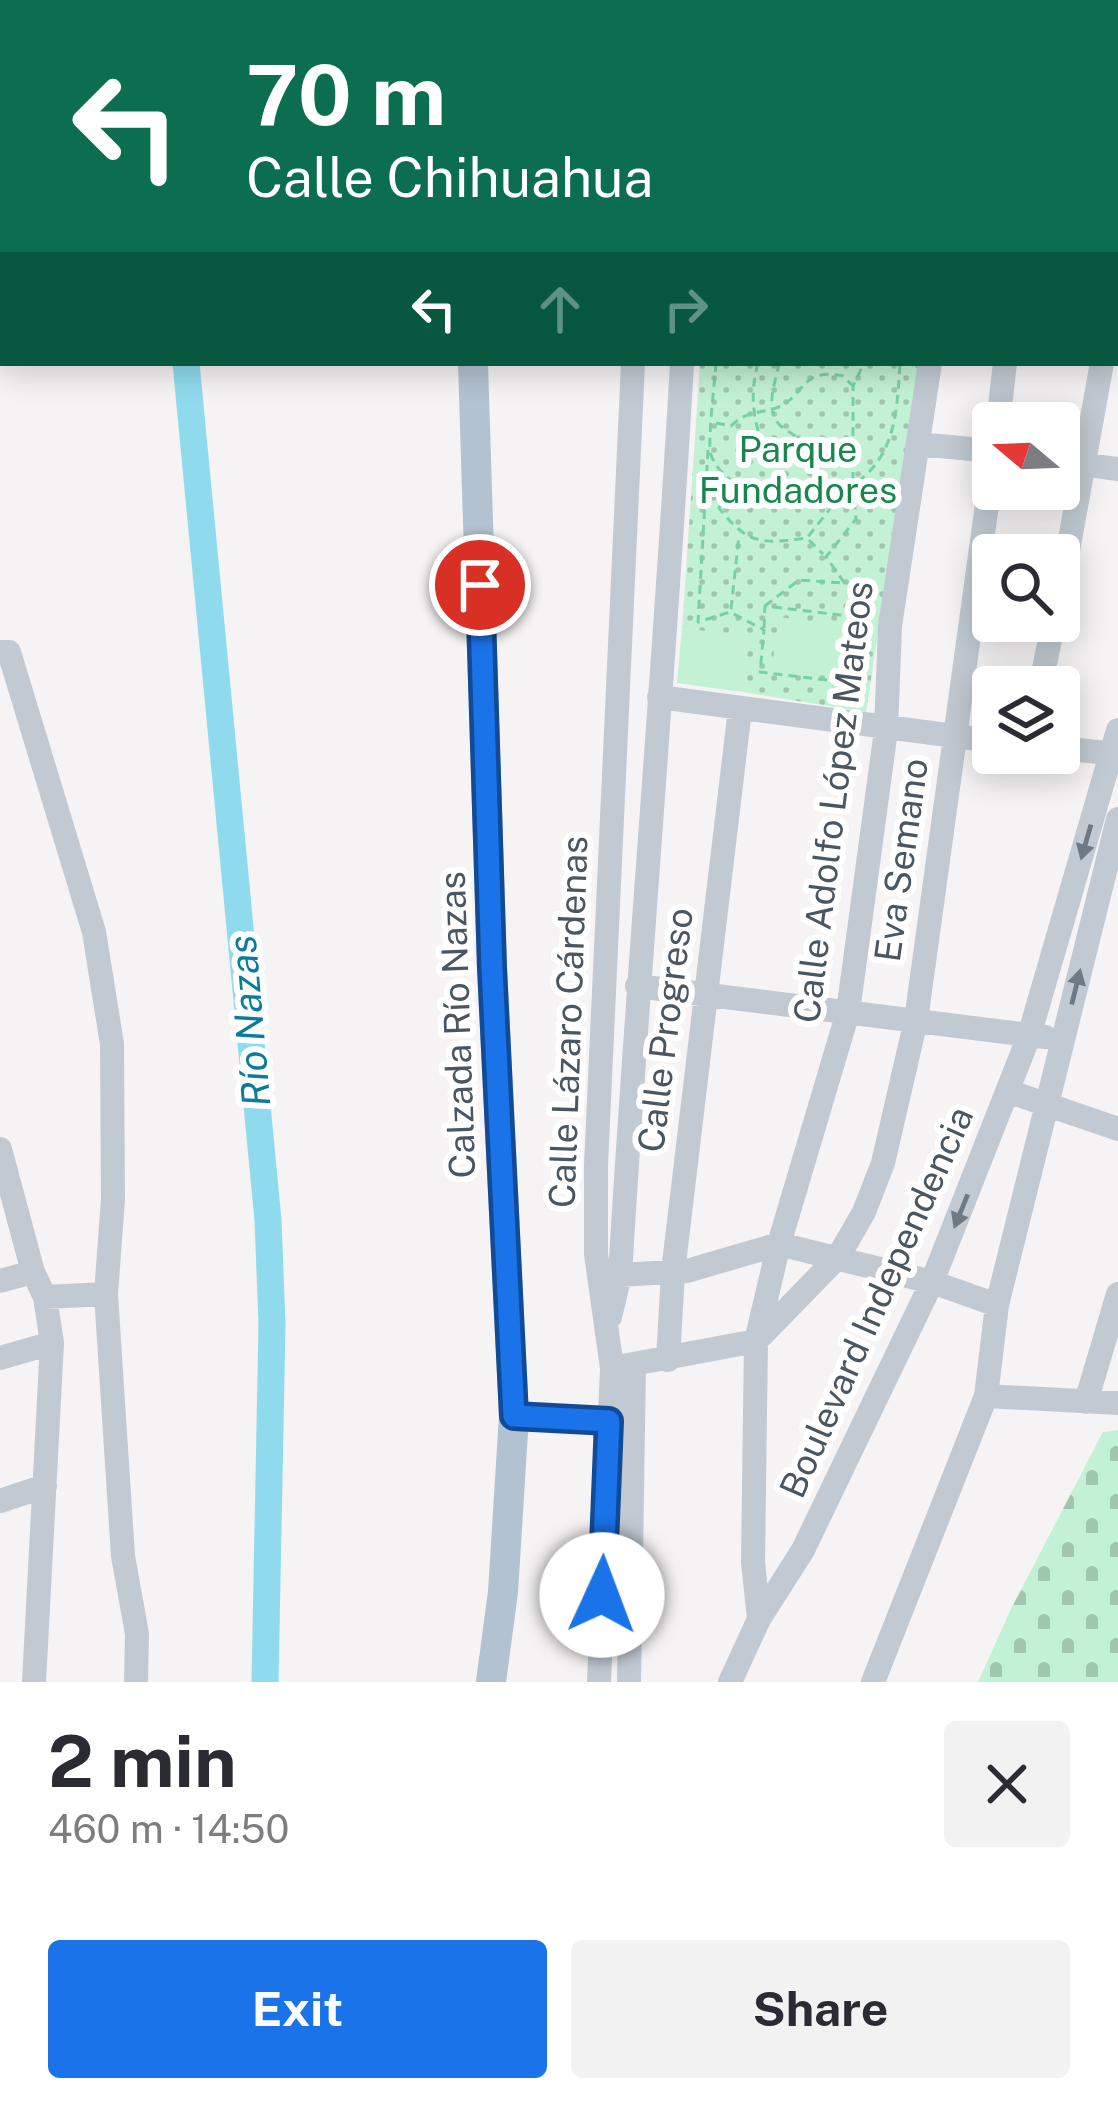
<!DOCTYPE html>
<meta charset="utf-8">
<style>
:root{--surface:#fff;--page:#f2f2f3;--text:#2b2b33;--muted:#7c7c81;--accent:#1a73e8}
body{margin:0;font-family:"Public Sans",sans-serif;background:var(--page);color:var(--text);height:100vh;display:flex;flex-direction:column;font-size:45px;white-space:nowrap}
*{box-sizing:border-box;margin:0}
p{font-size:39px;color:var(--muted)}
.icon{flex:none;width:66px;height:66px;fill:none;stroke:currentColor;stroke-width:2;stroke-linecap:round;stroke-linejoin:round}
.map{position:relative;height:1682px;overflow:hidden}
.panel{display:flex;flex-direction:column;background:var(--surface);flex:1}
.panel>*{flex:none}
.top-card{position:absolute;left:0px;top:0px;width:1119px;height:366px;box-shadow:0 6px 30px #0003;background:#0b6e4f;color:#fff;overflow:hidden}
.needle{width:78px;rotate:289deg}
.controls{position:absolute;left:972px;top:402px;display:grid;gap:24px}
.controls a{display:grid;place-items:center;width:108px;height:108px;border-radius:12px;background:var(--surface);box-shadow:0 6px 30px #0003;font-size:60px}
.pin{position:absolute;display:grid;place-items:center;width:102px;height:102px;color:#fff;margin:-51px;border:6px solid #fff;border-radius:50%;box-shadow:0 3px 12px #0007}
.me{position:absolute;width:132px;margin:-66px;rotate:2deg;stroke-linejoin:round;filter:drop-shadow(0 0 9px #0008)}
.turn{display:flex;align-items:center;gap:42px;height:252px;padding:0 48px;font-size:54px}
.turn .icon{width:156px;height:156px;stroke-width:2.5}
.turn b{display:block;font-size:84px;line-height:102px}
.lanes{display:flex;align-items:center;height:114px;padding:0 48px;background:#0003;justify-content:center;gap:60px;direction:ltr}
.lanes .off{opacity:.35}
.round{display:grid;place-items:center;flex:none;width:126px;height:126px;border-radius:12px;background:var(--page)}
.summary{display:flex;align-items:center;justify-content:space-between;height:204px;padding:0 48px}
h1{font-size:72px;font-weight:700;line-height:90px}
.button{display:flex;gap:24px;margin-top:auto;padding:24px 48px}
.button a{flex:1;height:138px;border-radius:12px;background:var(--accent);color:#fff;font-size:48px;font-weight:700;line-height:138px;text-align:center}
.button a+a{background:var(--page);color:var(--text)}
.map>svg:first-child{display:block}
</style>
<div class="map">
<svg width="1118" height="1682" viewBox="0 0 1118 1682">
<defs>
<pattern id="cemetery-stones" width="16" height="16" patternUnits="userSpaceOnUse" patternTransform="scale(3)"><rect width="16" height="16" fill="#c3f1d5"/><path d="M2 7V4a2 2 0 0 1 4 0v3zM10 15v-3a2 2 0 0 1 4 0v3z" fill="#a0c6b0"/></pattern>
<pattern id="park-dots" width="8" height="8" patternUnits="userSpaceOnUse" patternTransform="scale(3)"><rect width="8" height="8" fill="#c3f1d5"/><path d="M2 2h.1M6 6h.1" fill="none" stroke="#a0c6b0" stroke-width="1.8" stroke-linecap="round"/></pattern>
</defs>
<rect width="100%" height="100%" fill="#f5f3f3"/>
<path fill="url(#cemetery-stones)" d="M1118 1430V1682H978L1010 1611 1103 1432Z"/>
<path fill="url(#park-dots)" d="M700 363H919L866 712 742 692 748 642 743 635 682 629Z"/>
<path fill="#c3f1d5" d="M779 617 858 628 852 679 772 668Z
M682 629 743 634 749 642 742 692 677 683Z"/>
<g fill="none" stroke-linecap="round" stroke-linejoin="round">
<path stroke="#90daee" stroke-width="27" d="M150 0V3
M186 363 268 1220 272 1324 265 1682"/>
<path stroke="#7ad0a6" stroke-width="3" stroke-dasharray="9 6" stroke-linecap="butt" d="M826 0 827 3
M737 3V0
M716 363C715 380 707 444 711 455 729 504 815 502 853 485V386L864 363
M758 363C749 397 753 424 768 457L779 460
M779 363C776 381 765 407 778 423 786 433 795 432 801 443L793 457
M716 423 731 426C746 411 757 414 776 408 806 397 799 367 843 376L852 385
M708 450 698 622 730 612 764 630 760 672 859 684 867 614 826 557 856 519 853 485C896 457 897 411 900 363
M742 486 730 493 719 508C748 545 762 544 807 538L833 505 836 494
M809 540 823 554
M765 606 799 580 843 583
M731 609 739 536
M764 628 765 606 865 618"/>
<path stroke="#c1cad2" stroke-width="24" d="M958 0 959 3
M652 3V0
M701 3V0
M978 3 979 0
M1048 3 1049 0
M1107 3V0
M1116 157 1118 158
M1116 285 1118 274
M998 423 1005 363
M918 444 993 451
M1059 461 1118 469
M1059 600 1102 363
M0 652H9L94 932 112 1044 113 1199 106 1294 123 1556 137 1634 136 1682
M1040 687 1054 621
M659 697 993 741
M1059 748 1118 754
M637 986 1045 1037
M1010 1092 1118 1129
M0 1149 33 1272 45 1297 52 1343 34 1682
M620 1275 687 1271 779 1244 932 1282 997 1305
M0 1281 33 1272
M45 1297 106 1294
M610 1317 620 1275C638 971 665 667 682 363
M0 1358 52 1343
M668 1360 673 1272 740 709
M612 1368 756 1341 838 1257 864 1212 883 1163 916 1020 993 461
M986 1396 1118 1403
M1086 1402 1118 1294
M514 1416 609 1421
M0 1501 45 1486
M759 1619 753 1562 756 1341 779 1244 848 1012 886 730 890 626 930 363
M599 1682 612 1368 596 1254V1165L633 363
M629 1682 634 1366
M730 1682 759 1619 803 1550 932 1282 1029 1036 1118 730
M873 1682 986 1396 997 1305 1118 819"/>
<path stroke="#b3c2d1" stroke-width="30" d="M461 0V3
M473 363 492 967 514 1416 503 1592 491 1682"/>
</g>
<defs><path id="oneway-solid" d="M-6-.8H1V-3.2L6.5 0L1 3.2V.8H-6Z" transform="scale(3)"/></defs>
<g fill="#6e7983">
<use href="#oneway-solid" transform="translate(1086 842) rotate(106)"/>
<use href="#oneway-solid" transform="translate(1076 987) rotate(-76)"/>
<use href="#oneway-solid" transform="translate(961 1211) rotate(112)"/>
</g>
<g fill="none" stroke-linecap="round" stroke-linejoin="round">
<defs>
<path id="route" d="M480 585 492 968 514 1416 609 1421 602 1595"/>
</defs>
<use href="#route" stroke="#114b97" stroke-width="30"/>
<use href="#route" stroke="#1a73e8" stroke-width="21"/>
</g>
<g text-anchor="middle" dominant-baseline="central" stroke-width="12" stroke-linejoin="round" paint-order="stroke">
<g font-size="36" fill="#17864f" stroke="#fff">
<text x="798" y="449">Parque<tspan x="798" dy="41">Fundadores</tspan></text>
</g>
<g font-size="36" fill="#4a5661" stroke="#fff">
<text transform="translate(833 802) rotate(-83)">Calle Adolfo López Mateos</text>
<text transform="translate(901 860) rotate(-82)">Eva Semano</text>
<text transform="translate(568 1022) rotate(-88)">Calle Lázaro Cárdenas</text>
<text transform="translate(457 1025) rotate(-92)">Calzada Río Nazas</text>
<text transform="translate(665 1030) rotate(-83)">Calle Progreso</text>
<text transform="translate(876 1302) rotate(-66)">Boulevard Independencia</text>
</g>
<g font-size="39" font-style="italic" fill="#0c7c9b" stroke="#fff">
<text transform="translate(249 1021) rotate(-95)">Río Nazas</text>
</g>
</g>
</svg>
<div class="controls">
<a><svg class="needle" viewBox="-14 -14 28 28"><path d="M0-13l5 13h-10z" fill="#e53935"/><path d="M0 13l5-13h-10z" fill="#7c7c81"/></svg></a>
<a><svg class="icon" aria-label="search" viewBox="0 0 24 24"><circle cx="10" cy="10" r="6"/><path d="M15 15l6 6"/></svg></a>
<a><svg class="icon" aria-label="layers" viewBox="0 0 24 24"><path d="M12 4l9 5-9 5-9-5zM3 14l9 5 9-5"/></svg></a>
</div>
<div class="pin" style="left:480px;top:585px;background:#d93025"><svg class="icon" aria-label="arrive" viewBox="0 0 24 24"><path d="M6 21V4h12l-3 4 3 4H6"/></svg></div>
<svg class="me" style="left:602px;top:1595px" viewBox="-20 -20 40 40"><circle r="19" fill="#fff"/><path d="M0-13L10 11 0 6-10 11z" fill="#1a73e8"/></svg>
<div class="top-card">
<div class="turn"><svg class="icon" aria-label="left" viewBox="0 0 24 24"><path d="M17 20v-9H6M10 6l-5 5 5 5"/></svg><div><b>70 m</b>Calle Chihuahua</div></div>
<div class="lanes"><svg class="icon" aria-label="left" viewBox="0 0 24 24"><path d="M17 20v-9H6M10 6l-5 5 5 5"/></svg><svg class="icon off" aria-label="ahead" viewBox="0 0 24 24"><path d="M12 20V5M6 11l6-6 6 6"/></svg><svg class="icon off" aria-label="right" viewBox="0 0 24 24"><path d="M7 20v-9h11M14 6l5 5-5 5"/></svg></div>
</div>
</div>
<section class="panel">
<div class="summary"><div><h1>2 min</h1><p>460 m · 14:50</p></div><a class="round"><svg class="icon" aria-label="close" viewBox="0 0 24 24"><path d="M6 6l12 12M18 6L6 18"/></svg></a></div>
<div class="button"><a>Exit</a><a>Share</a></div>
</section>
